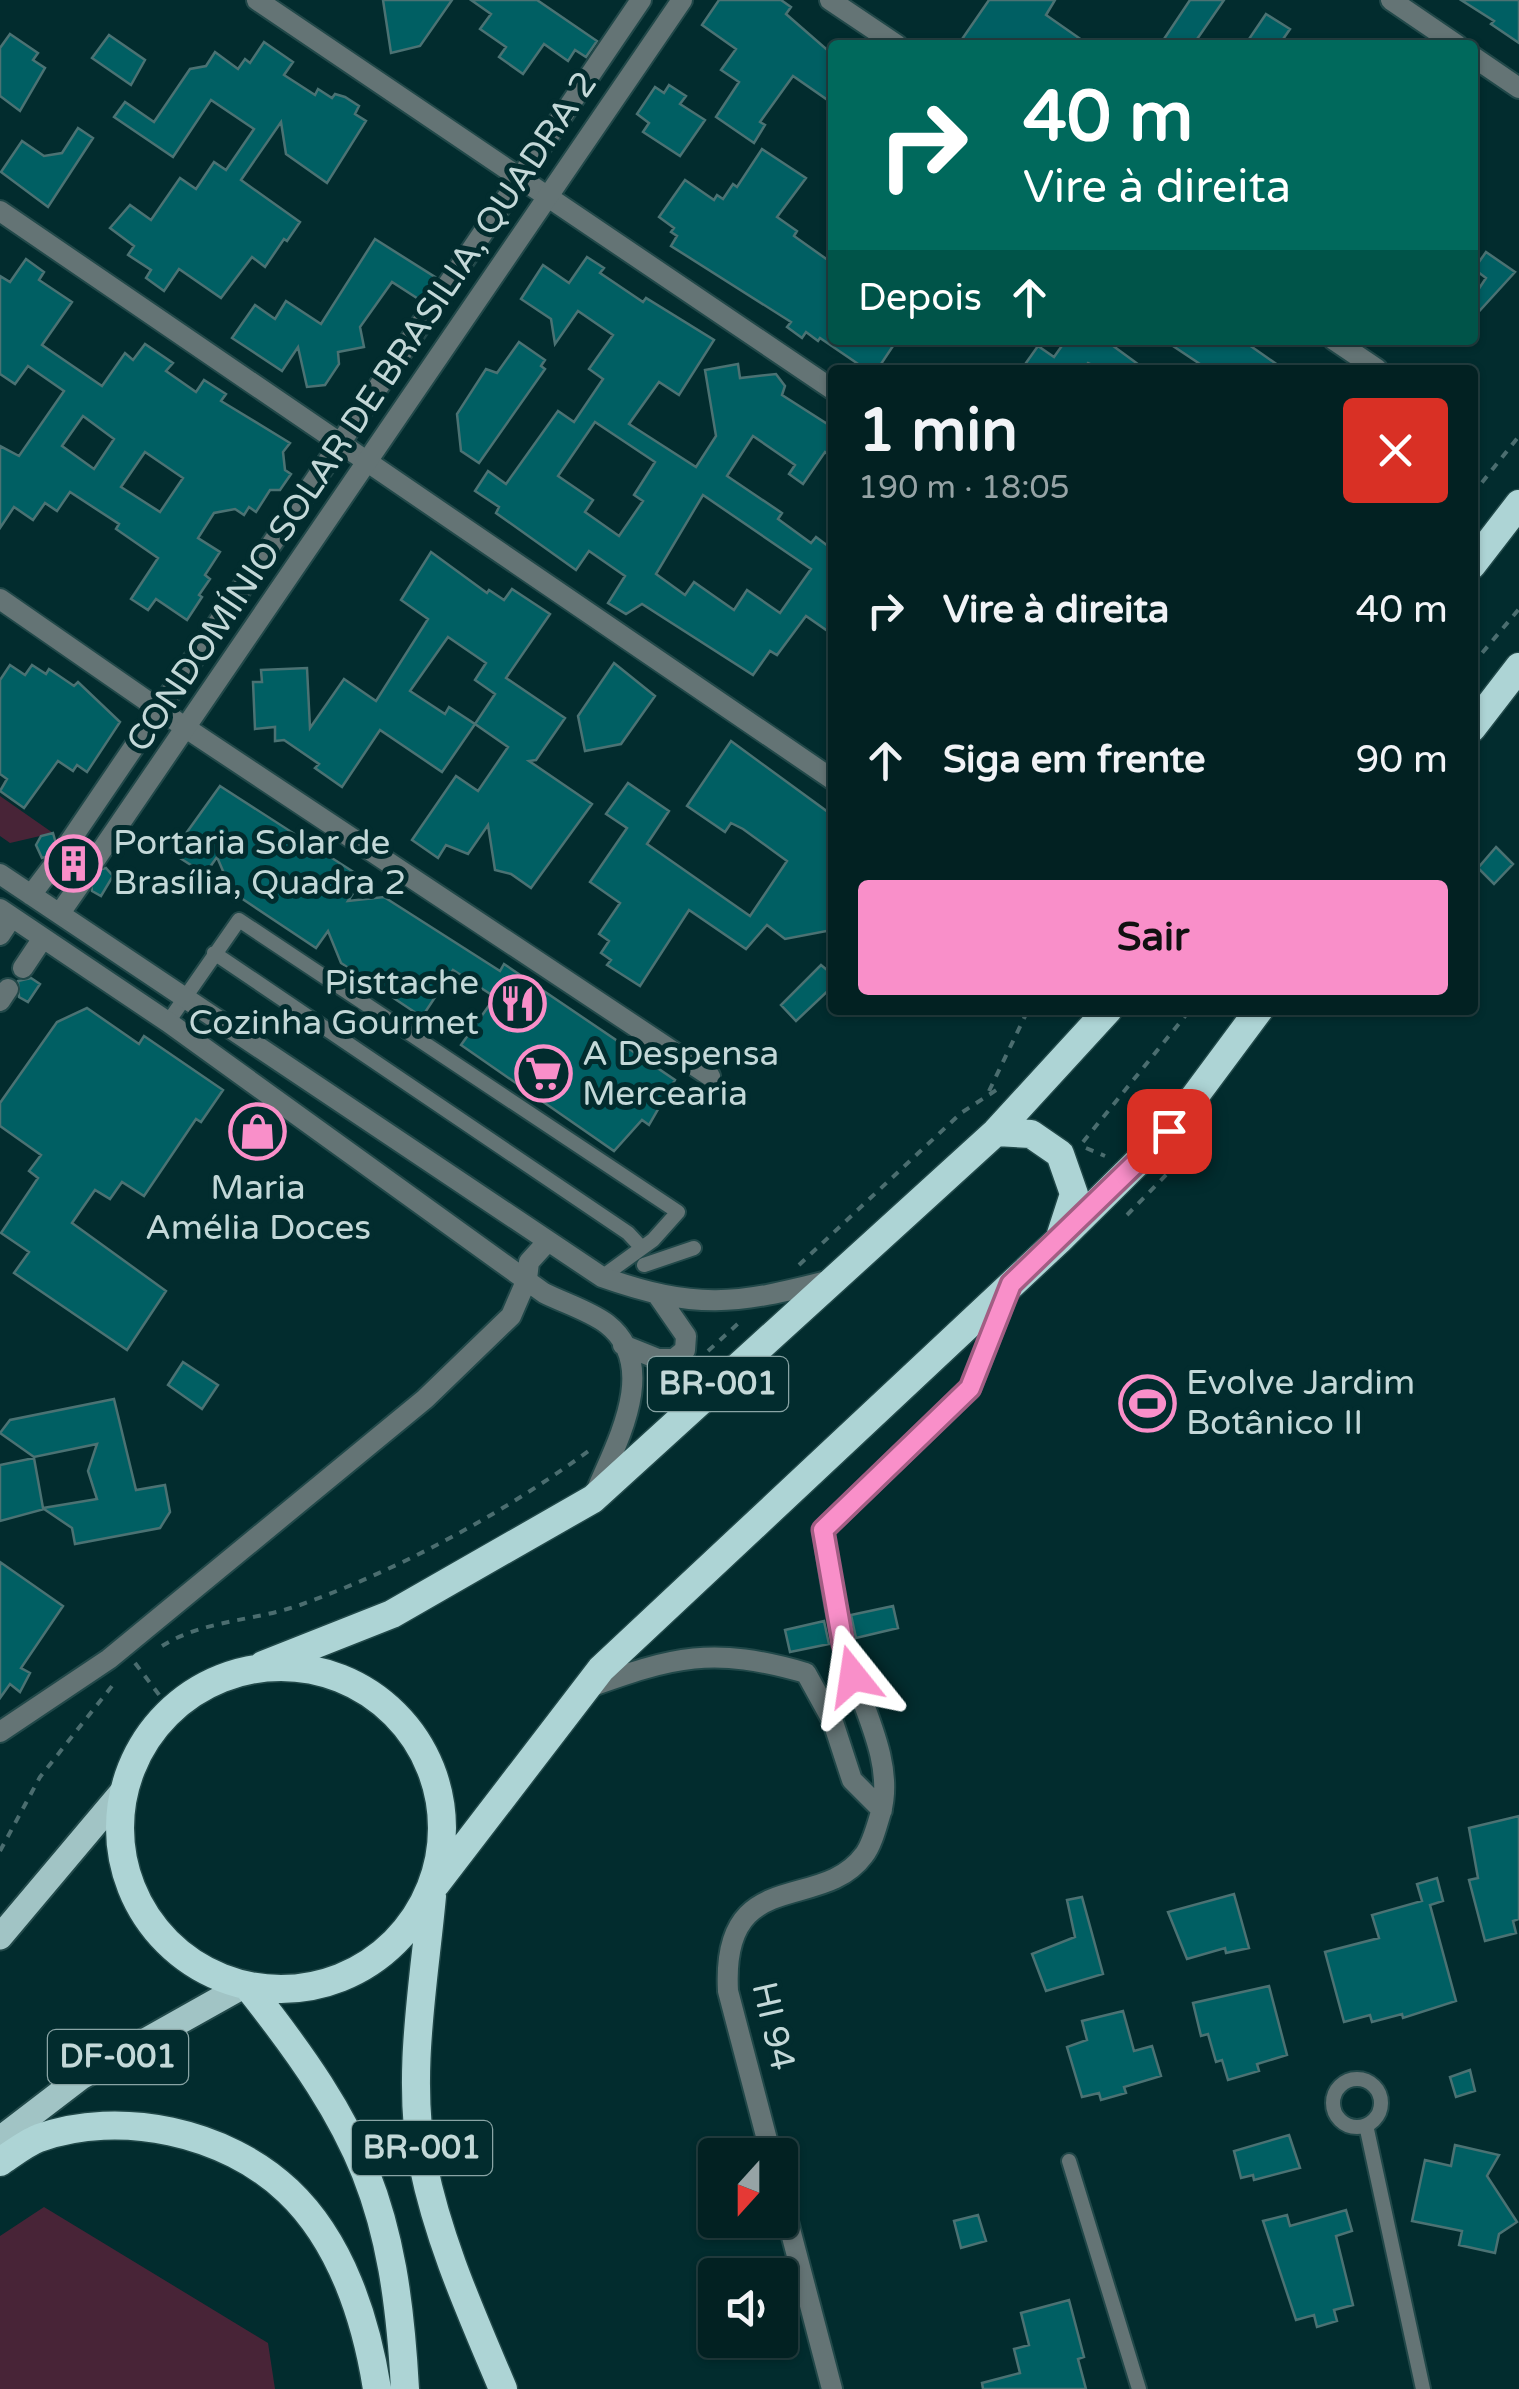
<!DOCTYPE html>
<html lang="pt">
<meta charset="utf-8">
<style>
:root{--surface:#022122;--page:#102e2f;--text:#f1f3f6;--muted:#96a3a5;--line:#233e40;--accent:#f98fc9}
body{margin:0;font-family:"Varela Round",sans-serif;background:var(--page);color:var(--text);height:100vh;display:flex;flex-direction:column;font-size:38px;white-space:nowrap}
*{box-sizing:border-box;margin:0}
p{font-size:32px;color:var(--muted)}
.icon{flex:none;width:55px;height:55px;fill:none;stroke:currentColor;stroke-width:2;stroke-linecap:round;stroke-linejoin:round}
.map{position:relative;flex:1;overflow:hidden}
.panel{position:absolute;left:828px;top:365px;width:650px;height:650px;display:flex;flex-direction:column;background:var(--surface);border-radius:10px;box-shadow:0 2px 8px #0004,0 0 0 2px var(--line)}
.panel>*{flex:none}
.hud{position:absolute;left:828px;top:40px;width:650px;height:305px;border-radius:10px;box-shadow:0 2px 8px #0004,0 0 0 2px var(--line);background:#00695c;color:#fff;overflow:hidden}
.needle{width:65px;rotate:201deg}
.fabs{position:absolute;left:698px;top:2138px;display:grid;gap:20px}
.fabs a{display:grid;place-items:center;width:100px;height:100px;border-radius:10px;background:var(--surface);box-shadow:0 2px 8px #0004,0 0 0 2px var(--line);font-size:50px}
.pin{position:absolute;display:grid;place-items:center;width:85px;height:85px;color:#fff;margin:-42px;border-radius:20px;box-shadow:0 5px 15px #0006}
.me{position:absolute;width:110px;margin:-55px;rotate:345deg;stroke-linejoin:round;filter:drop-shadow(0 0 8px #0008)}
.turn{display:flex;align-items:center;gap:35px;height:210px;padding:0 30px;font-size:45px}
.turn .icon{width:130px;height:130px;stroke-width:2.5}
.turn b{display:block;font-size:70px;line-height:85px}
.then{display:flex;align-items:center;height:95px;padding:0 30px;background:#0003;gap:20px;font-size:38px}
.round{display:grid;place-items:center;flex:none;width:105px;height:105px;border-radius:10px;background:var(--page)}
.overview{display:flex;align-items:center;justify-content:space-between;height:170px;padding:0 30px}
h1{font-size:60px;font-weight:700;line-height:75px}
.cta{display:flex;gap:20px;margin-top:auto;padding:20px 30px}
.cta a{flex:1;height:115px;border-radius:10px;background:var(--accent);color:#111;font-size:40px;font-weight:700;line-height:115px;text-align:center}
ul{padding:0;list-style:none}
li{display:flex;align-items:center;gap:30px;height:150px;padding:0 30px}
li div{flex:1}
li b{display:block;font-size:38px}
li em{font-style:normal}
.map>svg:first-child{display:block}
</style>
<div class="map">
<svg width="1519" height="2389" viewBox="0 0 1519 2389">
<rect width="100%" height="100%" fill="#022c2e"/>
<path fill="#482437" d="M0 796 53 833 10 843 0 836Z
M44 2207 268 2343 275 2389H0V2236Z"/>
<path fill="#005f63" stroke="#4b7273" stroke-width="2.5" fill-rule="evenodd" d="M383 0H452L420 46 391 53Z
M471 0H537L597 41 586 57 575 50 568 61 544 44 523 74 499 57 506 47 480 29 491 14Z
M719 0H781L791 7 786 14 832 54V103L793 76 760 122 765 125 754 143 716 117 739 82 721 70 736 49 702 25Z
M989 0H1055L1046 15 1089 45H958Z
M1190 0H1224L1193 45H1160Z
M1461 0H1519V43L1491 24 1494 21Z
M1266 14 1290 29 1279 45H1245Z
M10 34 38 53 33 60 45 68 20 111 0 96V48Z
M109 35 145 60 131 85 92 58Z
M264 42 293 62 284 75 315 95 318 89 332 98 335 94 345 97 359 106 355 114 366 121 327 183 286 154 281 122 241 180 300 222 287 241 284 239 265 267 252 257 221 298 179 269 164 291 146 278 151 270 128 255 134 246 110 228 130 205 151 220 180 178 196 189 214 162 226 170 254 129 211 100 173 157 114 117 125 102 154 122 190 69 206 66 215 52 238 69 245 59 250 63Z
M669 85 686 96 680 104 705 120 680 156 643 132 649 123 637 114 655 87 664 93Z
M78 128 93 138 48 207 1 172 22 141 44 156 62 153Z
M762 149 806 178 777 217 797 231 794 236 832 263V340H897L877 370H867L820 338 818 341 806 332 802 338 787 327 791 322 671 246 677 236 671 232 674 228 659 217 685 180 714 200 717 195 723 199 733 184 737 187Z
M375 239 435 277 420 300 392 282 360 327 364 347 338 352 339 364 325 385 307 387 298 347 282 371 232 338 255 305 275 319 286 301 321 324Z
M1486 252 1515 272 1473 318 1472 299 1486 278 1474 269Z
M587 257 604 268 600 273 643 302 646 298 714 340 679 395 659 382 629 424 696 467 716 436 705 370 738 364 740 378 776 374 785 386 782 395 832 427V458L825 452 803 484 789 474 795 465 753 436 727 476 782 513 778 519 811 543 816 537 832 549V634L806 616 777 655 770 651 753 675 642 604 626 614 608 603 625 576 589 551 576 570 496 513 499 507 475 491 488 471 506 484 558 411 574 422 603 379 589 369 613 335 578 311 555 344 551 319 521 299 543 265 569 283ZM595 422 655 462 634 495 643 501 619 536 585 512 593 500 558 476ZM703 495 811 569 780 613 747 590 734 610 694 582 685 595 656 574Z
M26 259 44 272 39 280 72 302 42 345 102 386 125 353 133 360 145 344 173 363 166 371 196 392 204 380 226 394 221 401 290 443 283 452 285 470 291 474 280 490H270L256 512 249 507 244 515 235 509 214 513 198 538 220 552 205 575 210 579 199 595 202 597 187 620 156 599 148 610 131 599 158 558 116 529 119 524 70 492 57 511 45 503 33 520 14 507 0 528V446L19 456 64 391 28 366 15 384 0 374V276L10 282ZM83 416 114 439 94 469 62 446ZM145 452 183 478 160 512 121 487Z
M1066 340H1105L1146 370H1103L1088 363 1083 370H1021L1038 346 1054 357Z
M1164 340H1242L1285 370H1209Z
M519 342 545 360 541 366 545 369 479 463 461 451 457 414 486 369 497 373Z
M431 552 487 593 489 590 504 600 512 589 550 614 506 678 565 718 536 760 529 761 592 804 531 888 511 874 495 870 488 825 468 854 446 845 438 858 412 840 456 776 478 791 508 747 475 724 442 772 380 730 342 787 315 768 319 764 284 740 275 741V727L255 729 253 682H262L261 670 307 668 310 728 344 679 376 701 428 619 401 600ZM448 637 486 663 475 680 495 694 475 724 449 707 445 714 410 691Z
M614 663 655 696 621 744 585 751 578 716Z
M10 665 25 675 32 665 46 674 49 669 74 686 78 682 120 722 87 772 77 765 73 771 58 761 24 808 0 791 7 779 0 774V680Z
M731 741 832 815V930L785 939 767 925 746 949 689 910 640 986 607 965 611 960 601 953 609 941 599 934 620 903 590 882 627 828 606 814 628 783 669 811 647 844 750 916 787 861 743 829 731 823 725 832 687 806Z
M220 786 363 878 348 901 384 897 500 971 504 964 675 1080 649 1125 642 1120 614 1151 461 1045 495 997 453 970 422 1017 341 963 328 931 316 948 232 892 217 857 205 874 172 853Z
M53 833 59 854 42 858 36 845 41 836Z
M1496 847 1513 864 1494 884 1478 868Z
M80 851 87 871 69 876 62 856 73 857Z
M106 868 113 876 101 896 92 891 89 872Z
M821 965 832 974V987L796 1021 781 1005Z
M31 978 40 984 28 1002 19 997 18 981Z
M87 1008 139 1044 144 1036 223 1090 201 1122 196 1119 144 1196 122 1182 110 1199 95 1190 72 1223 166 1291 127 1350 14 1273 29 1252 1 1233 38 1178 29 1171 41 1155 0 1126V1103L57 1022Z
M183 1362 218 1385 202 1409 168 1385Z
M114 1399 136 1490 165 1485 170 1512 160 1528 75 1544 72 1528 44 1509 0 1521V1465L34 1458 43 1508 97 1499 88 1471 97 1444 34 1457 0 1433 10 1420Z
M0 1562 63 1606 21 1668 30 1673 20 1692 10 1684 0 1698Z
M893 1606 898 1628 856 1638 851 1615Z
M824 1621 829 1644 790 1652 785 1630Z
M1519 1816V1919L1513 1921 1516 1933 1485 1941 1469 1880 1478 1878 1469 1828Z
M1437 1878 1443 1901 1430 1905 1456 2001 1403 2018 1402 2014 1372 2022 1370 2015 1344 2022 1325 1952 1379 1938 1372 1915 1422 1901 1417 1884Z
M1234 1894 1249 1948 1226 1953 1225 1948 1187 1959 1168 1912Z
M1082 1897 1103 1974 1046 1991 1032 1954 1075 1937 1067 1900Z
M1269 1986 1287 2055 1257 2064 1259 2071 1228 2080 1222 2060 1216 2062 1208 2034 1201 2036 1193 2003Z
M1123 2011 1134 2051 1152 2046 1161 2076 1124 2087 1126 2093 1101 2100 1099 2093 1082 2097 1067 2047 1087 2040 1082 2021Z
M1470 2070 1475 2091 1456 2097 1450 2077Z
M1289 2135 1300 2168 1254 2180 1253 2175 1241 2178 1234 2151Z
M1455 2145 1499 2155 1487 2176 1517 2222 1499 2234 1495 2253 1459 2245 1462 2231 1412 2221 1425 2160 1451 2166Z
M1346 2210 1352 2231 1336 2236 1353 2305 1334 2310 1337 2321 1317 2327 1314 2315 1296 2320 1263 2221 1287 2215 1290 2226Z
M978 2215 986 2241 961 2248 954 2221Z
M1069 2300 1084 2357 1078 2359 1086 2389H983L982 2383 1020 2373 1014 2349 1029 2345 1021 2313Z"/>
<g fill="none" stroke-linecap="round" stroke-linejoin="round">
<defs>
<path id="service" d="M214 953 628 1233 642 1248
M168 1022 239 920 678 1212 653 1240 602 1277
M644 1265 694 1248
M1333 2103a24 24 0 1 1 48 0a24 24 0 1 1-48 0Z
M1366 2125 1423 2389
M1069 2161 1139 2389"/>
<path id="minor" d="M257 0 832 389
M830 0 897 45
M1391 0 1457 45
M1472 56 1519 88
M0 211 832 779
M1334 340 1377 369
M0 599 186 728 710 1076"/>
<path id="tertiary" d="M68 844 641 0
M95 860 682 0
M0 874 602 1277C696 1310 735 1305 831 1280
M31 895 53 866
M0 909 168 1022 544 1293C564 1303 590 1311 607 1324 661 1366 615 1445 596 1492
M60 913 81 883
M0 935 12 917
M23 968 43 938
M0 1001 8 989
M623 1345 658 1359H674L685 1350 686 1336 659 1297
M584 1689C675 1656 712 1646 806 1673L833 1722 852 1780 882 1810
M0 1732 109 1659 425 1399 511 1316 527 1279 529 1262 548 1241
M771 2155 728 1991C721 1863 821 1914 864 1855 872 1845 877 1825 881 1812 896 1758 855 1695 843 1643 834 1606 829 1568 823 1530L970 1389 1008 1292
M780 2191 832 2389"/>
<path id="primary" d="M0 1937 122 1792
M0 2139 81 2077 243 1986"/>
<path id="trunk" d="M1472 565 1519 504
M1472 728 1519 667
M996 1132 1031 1134 1060 1154 1074 1194 1061 1234
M263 1665 392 1614 593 1499 996 1132 1108 1010
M120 1828a161 161 0 1 1 322 0a161 161 0 1 1-322 0Z
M436 1884 601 1669 1059 1240 1169 1131 1259 1010
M432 1896C424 1983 406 2077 423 2164 439 2243 472 2315 503 2389
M249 1988C362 2131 395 2205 405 2389
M0 2162C12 2154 26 2143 39 2138 120 2109 226 2132 288 2191 341 2241 366 2319 377 2389"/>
</defs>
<use href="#service" stroke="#214849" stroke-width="18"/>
<use href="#minor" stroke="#214849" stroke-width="24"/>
<use href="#tertiary" stroke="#214849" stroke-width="24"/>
<use href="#primary" stroke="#214849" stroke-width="29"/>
<use href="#trunk" stroke="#214849" stroke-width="31"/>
<path stroke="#4b6d6f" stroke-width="4" stroke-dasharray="8 8" stroke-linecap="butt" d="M1472 495 1519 436
M1472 665 1519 609
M989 1091 1028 1010
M1083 1142 1190 1010
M1086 1148 1105 1156
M1127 1215 1199 1141
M799 1265 961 1113 1001 1087
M708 1351 742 1320
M650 1406 676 1382
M162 1646C203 1620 255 1621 300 1605 403 1568 502 1514 590 1450
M135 1663 169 1708
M0 1851 40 1777 112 1686"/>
<use href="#service" stroke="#647475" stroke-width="14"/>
<use href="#minor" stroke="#647475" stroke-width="20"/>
<use href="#tertiary" stroke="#647475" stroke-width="20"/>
<use href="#primary" stroke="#a1c4c5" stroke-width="25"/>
<use href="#trunk" stroke="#add4d5" stroke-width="28"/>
</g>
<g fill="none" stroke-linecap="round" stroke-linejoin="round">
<defs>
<path id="route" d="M853 1676 843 1644 823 1530 970 1388 1011 1284 1169 1131"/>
</defs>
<use href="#route" stroke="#a25d83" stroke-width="25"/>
<use href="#route" stroke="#f98fc9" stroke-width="18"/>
</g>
<defs>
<symbol id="building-ring" viewBox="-11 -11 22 22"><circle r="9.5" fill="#022c2e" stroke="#f98fc9" stroke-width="1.5"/><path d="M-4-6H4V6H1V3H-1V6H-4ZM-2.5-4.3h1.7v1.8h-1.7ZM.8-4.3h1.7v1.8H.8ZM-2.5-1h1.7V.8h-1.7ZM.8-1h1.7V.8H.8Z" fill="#f98fc9"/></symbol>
<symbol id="restaurant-ring" viewBox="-11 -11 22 22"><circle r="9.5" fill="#022c2e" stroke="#f98fc9" stroke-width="1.5"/><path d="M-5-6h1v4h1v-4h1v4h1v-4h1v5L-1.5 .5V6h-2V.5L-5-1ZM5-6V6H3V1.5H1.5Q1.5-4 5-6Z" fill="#f98fc9"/></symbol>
<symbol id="supermarket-ring" viewBox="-11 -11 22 22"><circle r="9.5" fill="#022c2e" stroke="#f98fc9" stroke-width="1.5"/><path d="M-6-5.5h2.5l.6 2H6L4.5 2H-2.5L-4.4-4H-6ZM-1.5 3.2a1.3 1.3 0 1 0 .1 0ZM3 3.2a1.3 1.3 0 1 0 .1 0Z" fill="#f98fc9"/></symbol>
<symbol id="shop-ring" viewBox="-11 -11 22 22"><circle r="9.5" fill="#022c2e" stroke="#f98fc9" stroke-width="1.5"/><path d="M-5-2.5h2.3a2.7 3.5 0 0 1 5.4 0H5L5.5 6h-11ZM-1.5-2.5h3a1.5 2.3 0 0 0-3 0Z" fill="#f98fc9"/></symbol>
<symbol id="stadium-ring" viewBox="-11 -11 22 22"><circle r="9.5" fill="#022c2e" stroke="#f98fc9" stroke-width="1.5"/><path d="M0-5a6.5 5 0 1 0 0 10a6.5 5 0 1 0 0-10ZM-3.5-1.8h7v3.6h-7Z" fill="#f98fc9"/></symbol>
</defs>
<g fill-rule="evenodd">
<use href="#building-ring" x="42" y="832" width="63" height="63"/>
<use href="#restaurant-ring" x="486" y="972" width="63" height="63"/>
<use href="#supermarket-ring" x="512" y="1042" width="63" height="63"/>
<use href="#shop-ring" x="226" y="1100" width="63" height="63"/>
<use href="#stadium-ring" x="1116" y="1372" width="63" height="63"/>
</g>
<g text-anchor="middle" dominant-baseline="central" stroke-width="10" stroke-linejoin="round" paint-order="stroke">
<g fill="#022c2e" stroke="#89a4a5" stroke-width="2.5">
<rect x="648" y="1357" width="140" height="54" rx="8"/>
<rect x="48" y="2030" width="140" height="54" rx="8"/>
<rect x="352" y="2121" width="140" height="54" rx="8"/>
</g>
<g font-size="32" font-weight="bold" fill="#c3d8d8">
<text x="718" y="1384">BR-001</text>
<text x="118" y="2057">DF-001</text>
<text x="422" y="2148">BR-001</text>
</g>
<g font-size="35" fill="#c3d8d8" stroke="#022c2e">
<text transform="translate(362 412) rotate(-56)">CONDOMÍNIO SOLAR DE BRASILIA, QUADRA 2</text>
<text transform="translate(773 2026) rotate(77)">HI 94</text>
</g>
<g font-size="35" fill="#c3d8d8" stroke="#022c2e" text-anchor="start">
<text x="113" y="843">Portaria Solar de<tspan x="113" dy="40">Brasília, Quadra 2</tspan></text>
<text x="479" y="983" text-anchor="end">Pisttache<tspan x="479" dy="40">Cozinha Gourmet</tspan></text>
<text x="582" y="1054">A Despensa<tspan x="582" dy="40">Mercearia</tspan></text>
<text x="258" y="1188" text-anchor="middle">Maria<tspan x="258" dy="40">Amélia Doces</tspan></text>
<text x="1186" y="1383">Evolve Jardim<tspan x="1186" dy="40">Botânico II</tspan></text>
</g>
</g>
</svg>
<div class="fabs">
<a><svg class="needle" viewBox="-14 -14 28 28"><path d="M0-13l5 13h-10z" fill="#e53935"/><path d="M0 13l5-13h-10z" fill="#96a3a5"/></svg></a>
<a><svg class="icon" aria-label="sound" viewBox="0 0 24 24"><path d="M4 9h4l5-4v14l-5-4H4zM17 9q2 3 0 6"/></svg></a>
</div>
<div class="pin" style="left:1169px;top:1131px;background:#d93025"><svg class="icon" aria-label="arrive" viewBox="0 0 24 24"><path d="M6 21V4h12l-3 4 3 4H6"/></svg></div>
<svg class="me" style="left:853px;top:1676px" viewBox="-20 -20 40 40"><path d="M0-17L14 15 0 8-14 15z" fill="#f98fc9" stroke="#fff" stroke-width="4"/></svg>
<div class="hud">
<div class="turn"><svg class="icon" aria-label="right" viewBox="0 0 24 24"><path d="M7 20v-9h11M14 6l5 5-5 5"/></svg><div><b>40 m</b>Vire à direita</div></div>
<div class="then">Depois<svg class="icon" aria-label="ahead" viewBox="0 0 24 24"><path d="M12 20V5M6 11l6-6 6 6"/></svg></div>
</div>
<section class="panel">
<div class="overview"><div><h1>1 min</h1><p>190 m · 18:05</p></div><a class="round" style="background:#d93025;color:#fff"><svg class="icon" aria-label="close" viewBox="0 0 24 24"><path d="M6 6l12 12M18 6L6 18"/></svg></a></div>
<ul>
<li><svg class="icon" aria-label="right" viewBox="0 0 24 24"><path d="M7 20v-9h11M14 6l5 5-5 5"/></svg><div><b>Vire à direita</b></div><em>40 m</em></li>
<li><svg class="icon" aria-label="ahead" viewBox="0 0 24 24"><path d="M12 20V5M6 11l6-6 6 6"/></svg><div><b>Siga em frente</b></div><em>90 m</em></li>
</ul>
<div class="cta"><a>Sair</a></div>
</section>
</div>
